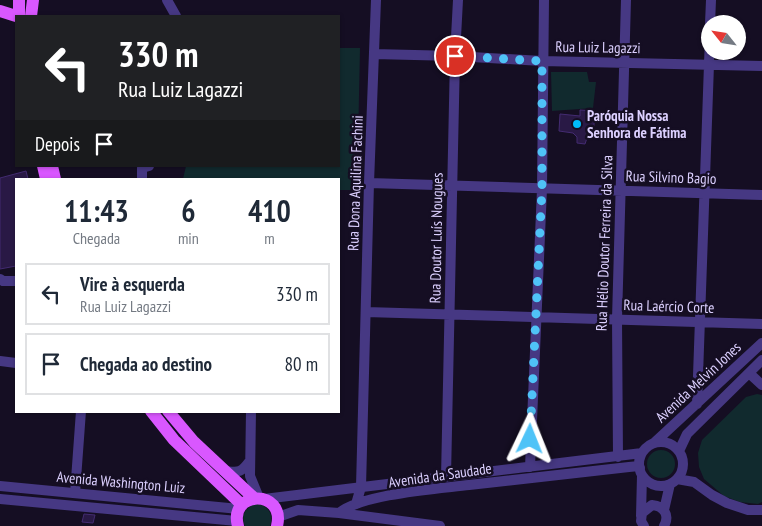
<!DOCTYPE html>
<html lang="pt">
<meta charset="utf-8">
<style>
:root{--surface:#fff;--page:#f6f6f7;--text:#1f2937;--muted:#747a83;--line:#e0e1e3}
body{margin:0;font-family:"PT Sans Narrow",sans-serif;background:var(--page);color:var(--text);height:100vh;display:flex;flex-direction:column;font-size:19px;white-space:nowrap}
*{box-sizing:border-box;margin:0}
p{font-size:16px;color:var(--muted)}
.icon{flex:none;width:28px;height:28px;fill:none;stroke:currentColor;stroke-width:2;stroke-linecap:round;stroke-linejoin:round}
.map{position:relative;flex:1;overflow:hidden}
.drawer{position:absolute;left:15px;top:178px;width:325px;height:235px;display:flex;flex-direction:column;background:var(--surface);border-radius:0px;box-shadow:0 1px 4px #0004}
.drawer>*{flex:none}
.top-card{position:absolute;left:15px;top:15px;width:325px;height:152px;border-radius:0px;box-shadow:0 1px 4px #0004;background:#202124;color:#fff;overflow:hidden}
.needle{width:32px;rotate:300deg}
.tools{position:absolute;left:701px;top:15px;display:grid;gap:10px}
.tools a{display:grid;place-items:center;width:45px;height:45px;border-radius:50%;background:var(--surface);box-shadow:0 1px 4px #0004;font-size:25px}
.pin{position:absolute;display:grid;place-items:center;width:42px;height:42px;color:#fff;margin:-21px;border:2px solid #fff;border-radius:50%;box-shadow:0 1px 5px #0007}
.me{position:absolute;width:55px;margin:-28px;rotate:2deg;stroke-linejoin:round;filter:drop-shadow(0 0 4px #0008)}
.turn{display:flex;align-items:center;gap:18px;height:105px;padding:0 20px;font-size:22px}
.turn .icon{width:65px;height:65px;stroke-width:2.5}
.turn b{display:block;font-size:35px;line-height:42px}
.then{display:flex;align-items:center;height:48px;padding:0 20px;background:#0003;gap:10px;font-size:19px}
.eta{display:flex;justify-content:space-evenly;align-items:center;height:85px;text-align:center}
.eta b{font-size:30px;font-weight:700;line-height:35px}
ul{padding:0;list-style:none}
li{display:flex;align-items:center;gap:15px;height:62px;margin:0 10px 8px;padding:0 10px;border:2px solid var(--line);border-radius:0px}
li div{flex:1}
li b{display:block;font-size:19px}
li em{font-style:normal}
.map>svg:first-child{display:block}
</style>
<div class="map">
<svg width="762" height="526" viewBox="0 0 762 526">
<rect width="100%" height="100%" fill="#150e23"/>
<path fill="#112a2e" d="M339 48H360L357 190H339V179H183L186 166H339Z
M551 72H587L589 82H596L593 108 552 111Z
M757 394 762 395V502L758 504 740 502 724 496 704 479 699 467 698 453 702 440 746 397Z
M647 464a14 14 0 1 1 28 0a14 14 0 1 1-28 0Z
M258 503C269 508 274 514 270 526H245C240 514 246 507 258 503Z"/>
<path fill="#291945" stroke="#432b71" d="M580 110 595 111 593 138H587L585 144 577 143V137L573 133 559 131 560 114 580 116Z
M26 171 28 179H16V266L0 269V178Z
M84 514 95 515 93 523 82 522Z"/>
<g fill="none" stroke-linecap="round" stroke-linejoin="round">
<path stroke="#463883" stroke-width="10" d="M167 0 176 16
M710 24 711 0
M374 54 455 56 542 61 762 66
M142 179V168L149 166
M369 183 762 195
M0 279 3 281H16
M366 312 762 324
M0 361 16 363
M749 373 762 385
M697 404 710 36
M251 411 250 476 259 498
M639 464a22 22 0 1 1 44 0a22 22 0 1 1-44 0Z
M654 443 762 343
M679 451 687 434 762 360
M618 457 617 319 626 0
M530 467 542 189 544 0
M224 471C238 472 240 474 249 462
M446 477 455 56 458 0
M677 479 694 482 712 495 727 503 748 510H762
M0 486 239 509
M75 493 81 411
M0 499 237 521
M264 499 642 453
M356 504 361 487 369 183 376 0
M664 510 670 484
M339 513 440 526
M641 516 642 475
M278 517 298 510 339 513C362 494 437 489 469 485 522 479 575 473 629 467L639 466 640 468
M644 526 641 521 642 513 652 505C664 506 670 515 664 526"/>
<path stroke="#d957ff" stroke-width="12" d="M19 0V16
M0 11 16 16
M31 16 33 0
M43 166 46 179
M52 166 55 179
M151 411 174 440 242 505
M168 411 194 442 254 498
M238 526C228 490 286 489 277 526"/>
</g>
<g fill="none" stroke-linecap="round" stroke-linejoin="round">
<path stroke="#4fc3f7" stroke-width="9" stroke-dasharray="0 16.2" d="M455 56 542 61V189L530 439"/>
</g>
<circle fill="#00bcfb" stroke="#150e23" stroke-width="2" cx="577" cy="124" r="5"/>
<g text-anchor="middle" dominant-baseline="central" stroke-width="5" stroke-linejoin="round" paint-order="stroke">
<g font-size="15" fill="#dcd0ff" stroke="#150e23">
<text transform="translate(598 47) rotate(1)">Rua Luiz Lagazzi</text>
<text transform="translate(671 177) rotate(2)">Rua Silvino Bagio</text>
<text transform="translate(355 183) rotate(-88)">Rua Dona Aquilina Fachini</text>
<text transform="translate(436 238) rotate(-89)">Rua Doutor Luís Nougues</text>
<text transform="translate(604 243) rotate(-88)">Rua Hélio Doutor Ferreira da Silva</text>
<text transform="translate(669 306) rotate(2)">Rua Laércio Corte</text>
<text transform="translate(698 382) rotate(-43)">Avenida Melvin Jones</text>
<text transform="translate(440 475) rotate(-8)">Avenida da Saudade</text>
<text transform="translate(121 482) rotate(5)">Avenida Washington Luiz</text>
</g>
<g font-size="15" font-weight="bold" fill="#dcd0ff" stroke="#150e23" text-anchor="start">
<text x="587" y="115">Paróquia Nossa<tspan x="587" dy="17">Senhora de Fátima</tspan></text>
</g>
</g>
</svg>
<div class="tools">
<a><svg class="needle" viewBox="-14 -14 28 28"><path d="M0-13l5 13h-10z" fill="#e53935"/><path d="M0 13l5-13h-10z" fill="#747a83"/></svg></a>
</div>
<div class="pin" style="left:455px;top:56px;background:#d93025"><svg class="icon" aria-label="arrive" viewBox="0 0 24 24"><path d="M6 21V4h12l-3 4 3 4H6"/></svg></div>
<svg class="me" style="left:530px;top:439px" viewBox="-20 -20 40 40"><path d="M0-17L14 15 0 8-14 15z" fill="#4fc3f7" stroke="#fff" stroke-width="4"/></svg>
<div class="top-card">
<div class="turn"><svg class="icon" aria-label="left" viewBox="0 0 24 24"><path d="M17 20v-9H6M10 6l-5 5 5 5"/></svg><div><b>330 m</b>Rua Luiz Lagazzi</div></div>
<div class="then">Depois<svg class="icon" aria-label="arrive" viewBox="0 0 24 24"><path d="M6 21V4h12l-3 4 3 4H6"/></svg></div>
</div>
<section class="drawer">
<div class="eta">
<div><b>11:43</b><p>Chegada</p></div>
<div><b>6</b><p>min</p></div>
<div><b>410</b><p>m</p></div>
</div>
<ul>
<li><svg class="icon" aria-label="left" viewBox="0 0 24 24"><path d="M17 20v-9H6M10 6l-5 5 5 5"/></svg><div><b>Vire à esquerda</b><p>Rua Luiz Lagazzi</p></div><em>330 m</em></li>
<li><svg class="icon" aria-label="arrive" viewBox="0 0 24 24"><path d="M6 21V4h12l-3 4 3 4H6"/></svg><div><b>Chegada ao destino</b></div><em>80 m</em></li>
</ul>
</section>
</div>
